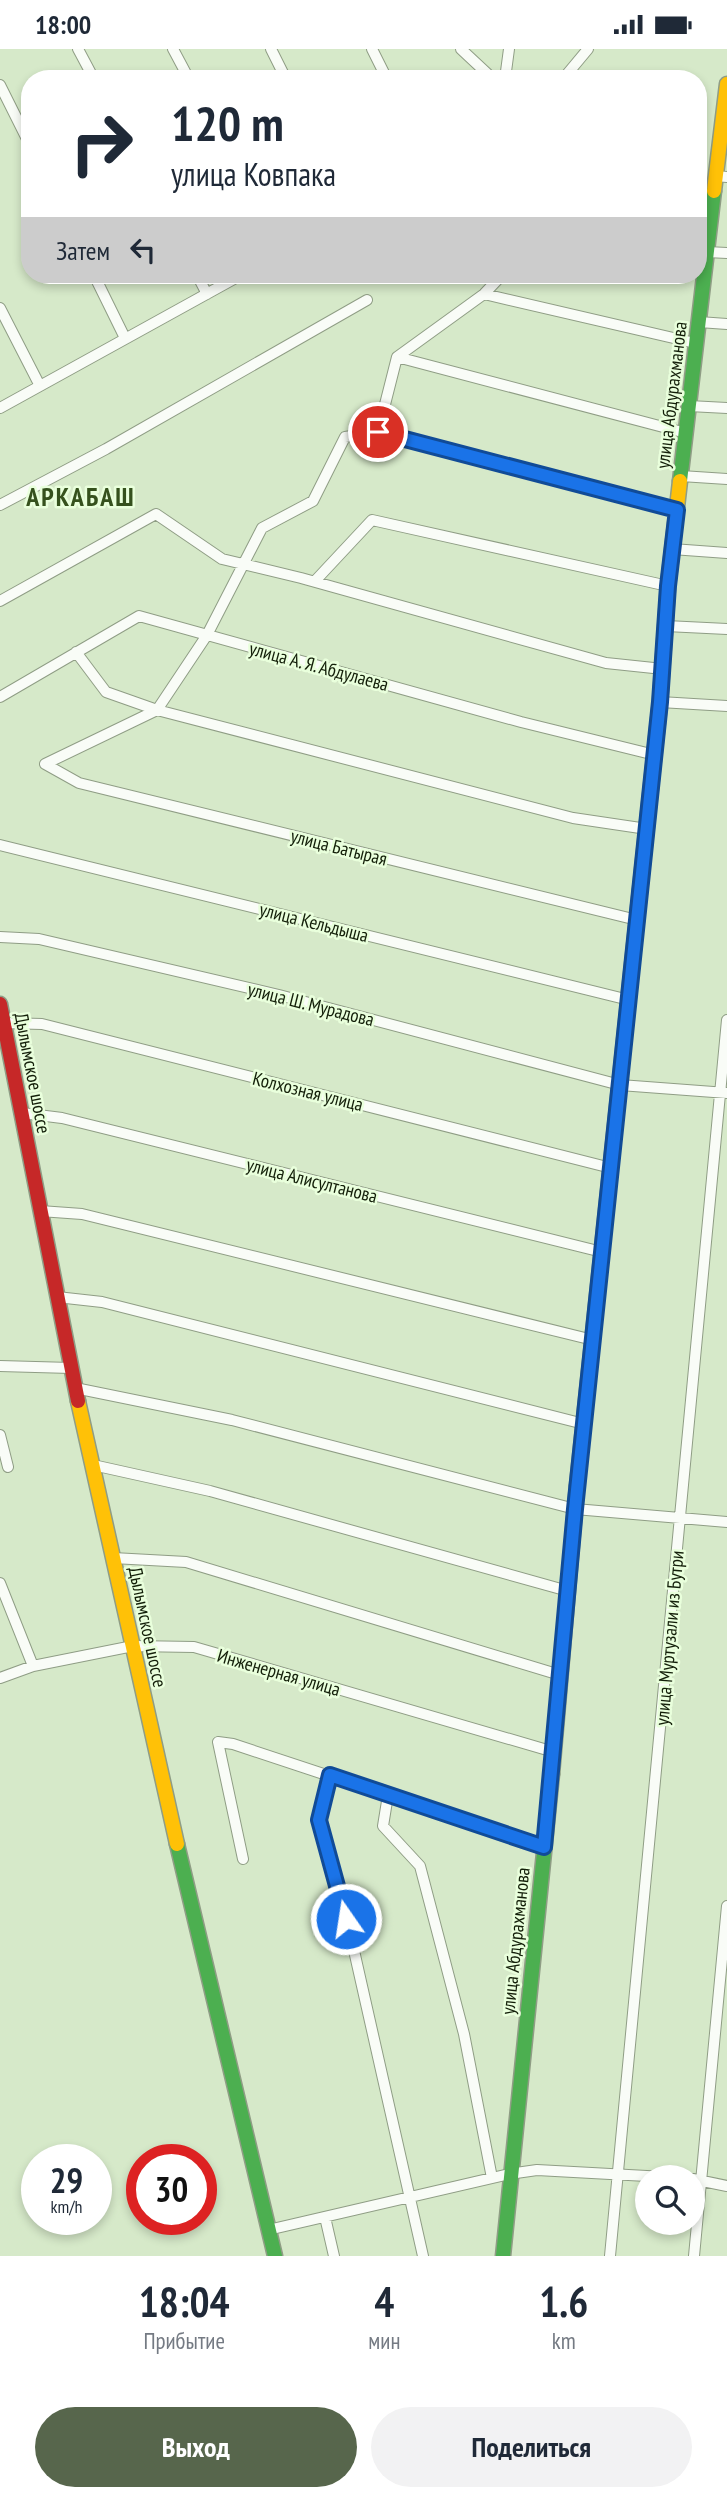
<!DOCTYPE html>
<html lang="ru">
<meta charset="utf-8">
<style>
:root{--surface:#fff;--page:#f2f2f3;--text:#1f2937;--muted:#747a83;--accent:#57664c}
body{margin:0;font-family:"PT Sans Narrow",sans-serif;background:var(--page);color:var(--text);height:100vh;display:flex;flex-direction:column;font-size:26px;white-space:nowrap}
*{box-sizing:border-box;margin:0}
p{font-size:23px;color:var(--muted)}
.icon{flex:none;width:38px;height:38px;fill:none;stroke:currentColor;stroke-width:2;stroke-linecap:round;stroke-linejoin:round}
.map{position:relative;height:2207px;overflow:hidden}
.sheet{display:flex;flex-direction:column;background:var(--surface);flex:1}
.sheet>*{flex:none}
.guide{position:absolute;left:21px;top:21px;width:686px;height:214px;border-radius:28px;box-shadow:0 4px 10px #0003;background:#fff;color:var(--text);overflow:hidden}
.buttons{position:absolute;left:635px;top:2116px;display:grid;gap:14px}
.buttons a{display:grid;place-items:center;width:70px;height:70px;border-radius:50%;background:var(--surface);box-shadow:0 4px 10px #0003;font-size:35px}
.speed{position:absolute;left:21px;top:2095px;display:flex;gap:14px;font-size:35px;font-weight:700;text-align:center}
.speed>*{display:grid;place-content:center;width:91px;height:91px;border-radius:50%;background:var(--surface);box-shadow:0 4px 10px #0003;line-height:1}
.speed small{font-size:18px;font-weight:400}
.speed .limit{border:10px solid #d22;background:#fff;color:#111}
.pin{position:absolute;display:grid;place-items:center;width:60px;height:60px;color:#fff;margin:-30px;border:4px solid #fff;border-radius:50%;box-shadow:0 2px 7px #0007}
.me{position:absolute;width:77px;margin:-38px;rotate:347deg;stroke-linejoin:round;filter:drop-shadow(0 0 5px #0008)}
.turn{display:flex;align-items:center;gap:24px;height:147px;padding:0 35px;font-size:32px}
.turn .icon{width:91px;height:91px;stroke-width:2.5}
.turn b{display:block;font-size:49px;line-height:60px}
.then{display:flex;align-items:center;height:66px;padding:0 35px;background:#0003;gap:14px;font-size:26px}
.eta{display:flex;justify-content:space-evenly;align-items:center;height:119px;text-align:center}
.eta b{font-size:42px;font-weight:700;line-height:49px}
.primary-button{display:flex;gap:14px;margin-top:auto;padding:14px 35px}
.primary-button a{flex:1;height:80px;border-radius:42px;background:var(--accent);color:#fff;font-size:28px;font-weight:700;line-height:80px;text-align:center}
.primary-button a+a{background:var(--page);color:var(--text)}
.status{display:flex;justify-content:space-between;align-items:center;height:49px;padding:0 35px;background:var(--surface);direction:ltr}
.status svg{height:19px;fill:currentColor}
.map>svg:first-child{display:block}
</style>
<div class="status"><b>18:00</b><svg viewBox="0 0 49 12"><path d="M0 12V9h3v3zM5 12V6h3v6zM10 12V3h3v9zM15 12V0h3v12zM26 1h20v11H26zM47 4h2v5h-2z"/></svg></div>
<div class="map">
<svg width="727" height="2207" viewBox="0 0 727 2207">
<rect width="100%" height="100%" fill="#d6e9c9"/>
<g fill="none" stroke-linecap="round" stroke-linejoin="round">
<defs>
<path id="street" d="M78 0 94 30
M173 0 189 30
M271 0 286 30
M372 0 387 30
M461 0 493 30
M505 30 509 0
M563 30 588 0
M0 36 30 96
M716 127 727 128
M698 145 714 149
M707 203 727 204
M94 226 125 289
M197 226 207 245
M484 245 695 294
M0 259 40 337
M699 273 727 275
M397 308 686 384
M689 357 727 359
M0 359 241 226
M378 383 677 461
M681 427 727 430
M0 456 106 400 367 251
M672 500 727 504
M315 532 372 471 668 537
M0 552 156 465 222 510 301 529 606 614 663 620
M666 577 727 580
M76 603 106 643 157 661 573 769 647 780
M0 648 139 567 521 673 655 706
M660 653 727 657
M45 715 157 661 207 586 262 479 313 452 345 388 378 383 397 308 484 245 502 226
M45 715 79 734 637 871
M0 796 629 951
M0 888 39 890 279 946 620 1036 727 1044
M4 974 42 975 611 1119
M22 1064 62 1069 602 1203
M40 1162 82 1165 593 1291
M57 1248 102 1253 584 1375
M0 1317 71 1319
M75 1339 232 1371 575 1460 727 1473
M0 1386 8 1418
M93 1416 210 1442 568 1542
M113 1509 186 1513 560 1626
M0 1534 33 1617
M0 1629 33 1617 133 1597 194 1598 554 1703
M330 1726 319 1771 341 1844 423 2207
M388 1746 383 1777 420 1817 464 1985 492 2129
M243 1810 218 1693 233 1695 544 1798
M693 2130 727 2137
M325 2168 334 2207
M268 2181 509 2125 537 2121 665 2128
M610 2207 727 971
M694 2207 727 1857"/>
<path id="fast" d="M680 432 714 142
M577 1437 640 841
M177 1795 275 2207
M503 2207 552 1725"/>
<path id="slow" d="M714 142 727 35
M640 841 660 653 668 537 680 432
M78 1352 177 1795"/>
<path id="jam" d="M0 955 78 1352
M552 1725 577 1437"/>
</defs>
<use href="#street" stroke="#8f9d85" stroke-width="12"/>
<use href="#fast" stroke="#8f9d85" stroke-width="17"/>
<use href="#slow" stroke="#8f9d85" stroke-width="17"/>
<use href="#jam" stroke="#8f9d85" stroke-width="17"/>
<use href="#street" stroke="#f9fcf7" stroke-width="10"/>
<use href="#fast" stroke="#4caf50" stroke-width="14"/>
<use href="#slow" stroke="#ffc107" stroke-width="14"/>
<use href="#jam" stroke="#c62828" stroke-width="14"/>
</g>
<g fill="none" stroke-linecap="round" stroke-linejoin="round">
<defs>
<path id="route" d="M346 1870 319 1771 330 1726 544 1798 575 1460 660 653 668 537 677 461 378 383"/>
</defs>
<use href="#route" stroke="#114b97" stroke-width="18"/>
<use href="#route" stroke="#1a73e8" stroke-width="12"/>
</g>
<g text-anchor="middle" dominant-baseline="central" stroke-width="5" stroke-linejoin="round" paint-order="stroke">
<g font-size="19" fill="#131f09" stroke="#e9ffdc">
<text transform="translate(671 346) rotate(-83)">улица Абдурахманова</text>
<text transform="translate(319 617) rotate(15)">улица А. Я. Абдулаева</text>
<text transform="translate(339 798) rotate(14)">улица Батырая</text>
<text transform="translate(314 873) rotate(14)">улица Кельдыша</text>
<text transform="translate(311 955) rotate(14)">улица Ш. Мурадова</text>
<text transform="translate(33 1024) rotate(79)">Дылымское шоссе</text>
<text transform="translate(308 1042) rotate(14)">Колхозная улица</text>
<text transform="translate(312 1131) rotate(14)">улица Алисултанова</text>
<text transform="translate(148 1578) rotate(78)">Дылымское шоссе</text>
<text transform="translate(669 1589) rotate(-85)">улица Муртузали из Бутри</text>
<text transform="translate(279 1623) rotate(16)">Инженерная улица</text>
<text transform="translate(515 1892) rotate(-84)">улица Абдурахманова</text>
</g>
<g font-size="26" font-weight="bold" letter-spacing="2" fill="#35511d" stroke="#e9ffdc">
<text x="81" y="447">АРКАБАШ</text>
</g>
</g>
</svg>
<div class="buttons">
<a><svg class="icon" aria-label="search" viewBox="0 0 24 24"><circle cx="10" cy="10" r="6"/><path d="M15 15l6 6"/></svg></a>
</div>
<div class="speed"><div>29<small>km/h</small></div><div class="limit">30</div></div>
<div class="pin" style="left:378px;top:383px;background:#d93025"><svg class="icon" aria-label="arrive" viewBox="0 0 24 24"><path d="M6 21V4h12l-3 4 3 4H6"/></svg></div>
<svg class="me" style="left:346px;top:1870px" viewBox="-20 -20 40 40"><circle r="17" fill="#1a73e8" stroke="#fff" stroke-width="3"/><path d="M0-11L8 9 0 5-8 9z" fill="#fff"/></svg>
<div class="guide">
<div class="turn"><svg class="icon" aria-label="right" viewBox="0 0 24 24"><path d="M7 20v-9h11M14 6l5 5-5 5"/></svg><div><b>120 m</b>улица Ковпака</div></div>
<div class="then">Затем<svg class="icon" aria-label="left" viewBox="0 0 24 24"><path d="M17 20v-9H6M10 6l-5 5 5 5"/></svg></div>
</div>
</div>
<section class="sheet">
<div class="eta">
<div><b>18:04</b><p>Прибытие</p></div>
<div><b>4</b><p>мин</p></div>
<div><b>1.6</b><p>km</p></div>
</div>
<div class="primary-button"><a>Выход</a><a>Поделиться</a></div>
</section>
